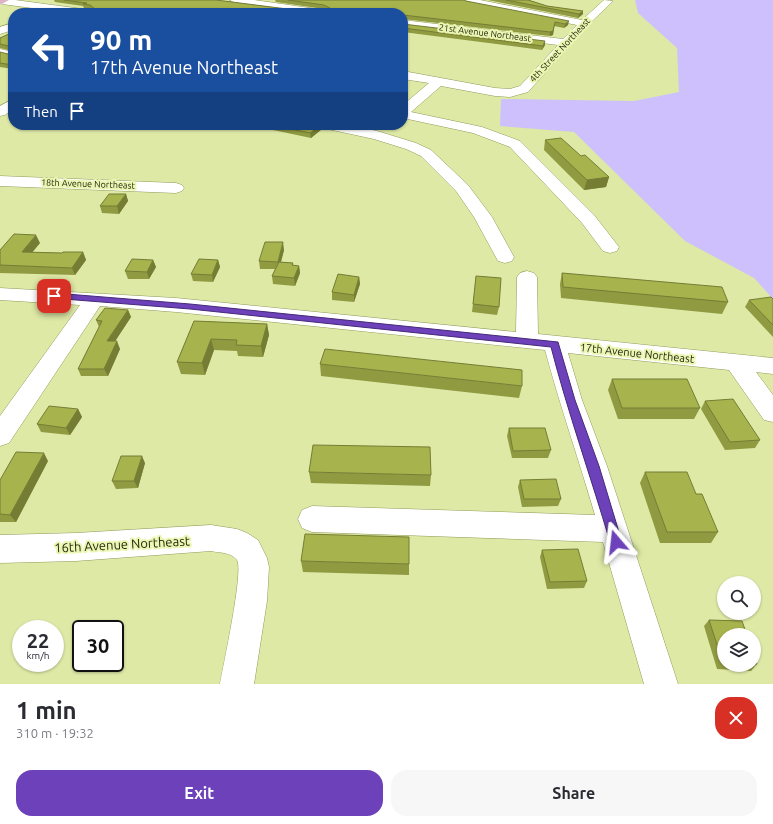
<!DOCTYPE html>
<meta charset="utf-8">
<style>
:root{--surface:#fff;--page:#f7f7f7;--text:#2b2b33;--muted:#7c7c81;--accent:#6c41b9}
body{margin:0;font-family:Ubuntu,sans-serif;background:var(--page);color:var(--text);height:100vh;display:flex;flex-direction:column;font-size:15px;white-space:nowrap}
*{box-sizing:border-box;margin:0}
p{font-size:13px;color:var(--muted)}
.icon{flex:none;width:22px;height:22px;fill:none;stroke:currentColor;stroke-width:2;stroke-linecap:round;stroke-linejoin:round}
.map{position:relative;height:684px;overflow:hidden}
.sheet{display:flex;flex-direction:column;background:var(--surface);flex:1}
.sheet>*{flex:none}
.banner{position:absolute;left:8px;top:8px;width:400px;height:122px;border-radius:16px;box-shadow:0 1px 3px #0004;background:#1a4fa0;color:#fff;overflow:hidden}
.controls{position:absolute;left:717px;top:576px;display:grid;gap:8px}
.controls a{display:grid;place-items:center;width:44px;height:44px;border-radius:50%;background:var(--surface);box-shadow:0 1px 3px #0004;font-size:20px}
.speed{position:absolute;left:12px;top:620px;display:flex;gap:8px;font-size:20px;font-weight:700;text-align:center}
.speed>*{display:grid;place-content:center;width:52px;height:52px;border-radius:50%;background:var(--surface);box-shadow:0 1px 3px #0004;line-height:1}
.speed small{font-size:10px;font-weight:400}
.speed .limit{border:2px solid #111;border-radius:6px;background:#fff;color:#111}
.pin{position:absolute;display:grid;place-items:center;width:34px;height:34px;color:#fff;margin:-17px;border-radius:8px;box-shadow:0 2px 6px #0006}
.me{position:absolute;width:44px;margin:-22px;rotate:343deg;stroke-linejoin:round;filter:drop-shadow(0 0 3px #0008)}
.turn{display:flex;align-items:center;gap:14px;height:84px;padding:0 16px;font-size:18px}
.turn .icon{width:52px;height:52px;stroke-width:2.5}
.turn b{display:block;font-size:28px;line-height:34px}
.then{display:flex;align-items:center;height:38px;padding:0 16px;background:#0003;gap:8px;font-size:15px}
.round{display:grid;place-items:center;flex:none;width:42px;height:42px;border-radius:16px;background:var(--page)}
.overview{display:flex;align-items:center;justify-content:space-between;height:68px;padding:0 16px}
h1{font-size:24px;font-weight:700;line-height:30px}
.primary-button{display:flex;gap:8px;margin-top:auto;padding:8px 16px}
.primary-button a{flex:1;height:46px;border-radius:16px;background:var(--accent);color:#fff;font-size:16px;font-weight:700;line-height:46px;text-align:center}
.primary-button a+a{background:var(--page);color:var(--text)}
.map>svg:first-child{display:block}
</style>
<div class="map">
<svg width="773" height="684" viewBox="0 0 773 684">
<rect width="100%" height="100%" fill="#dee9a6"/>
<path fill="#cec0fc" d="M635 0H773V299L754 278 685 241 574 132 500 126 501 99 634 101 679 92 677 48 638 13Z"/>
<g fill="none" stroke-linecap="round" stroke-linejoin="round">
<defs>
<path id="minor" d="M0 0H15L90 10 95 13H69L2 4 0 3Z
M230 0H254L324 10 329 13H304L235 3Z
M461 0H480L582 20 604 0 613 1 588 25 528 92 510 97 495 96 441 86 411 112 482 127 520 141 594 215 619 247 617 251 610 253 603 251 582 223 510 147 473 133 403 118V105L429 83 403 79V71L495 88 510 89 520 86 558 45 403 26V20L563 39 577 25 466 3Z
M13 23V30L0 34V27Z
M0 49 13 52V58L0 55Z
M13 99V109L5 115 0 116V106Z
M321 125H349L377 131 416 143 431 150 468 185 492 217 514 257 512 261 505 263 498 261 474 217 456 191 421 156 406 149 374 139 323 128Z
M0 176 176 183 182 185 184 188 182 191 176 193 0 186Z
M527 271 534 273 537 277 538 334 773 358V374L756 372 773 395V422L764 420 729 370 568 353 582 400 607 466 678 684H644L603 542 312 532 302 528 298 519 302 510 312 506 595 515C579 460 560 406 545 350L176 312 100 306 9 443 0 446V416L80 305 0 300V288L176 298 516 332 517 277 520 273Z
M211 525 237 529 247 533 258 540 267 558 269 567 267 601 254 684H220C223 667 244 570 237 560 231 552 220 553 211 551L76 561 0 563V535L76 533Z"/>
<path id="major" d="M0 0H9L0 5Z"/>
</defs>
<use href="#minor" stroke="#919a5a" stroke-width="1"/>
<use href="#major" stroke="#fff" stroke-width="1"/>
<use href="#minor" fill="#fff" fill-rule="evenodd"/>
<use href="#major" fill="#dcb3c3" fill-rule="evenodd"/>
</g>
<path fill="#909a41" d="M54 0H216L303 11H328L324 9 276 2 275 0H464L466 1 568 25 564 28 554 26 553 35 550 36 403 19V13L94 11 91 9 84 8 83 6 55 2Z
M488 0H528L547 6 583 14 578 18Z
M403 24 545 45 542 50 403 32Z
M13 34V69L0 67V52L12 55V51L0 48V38Z
M249 125H322V129L311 138Z
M545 140 581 156 609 177 606 187 584 190 544 150Z
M126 194 128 201 119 214 102 213 100 206Z
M40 243 32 252 62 253 83 252 86 260 75 275 0 273V250Z
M284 250 281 262 293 263V265L299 266 300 273 295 286 273 284 272 276 275 269H260L259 261Z
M153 260 156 267 149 279H128L125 271Z
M218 260 220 267 213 282 193 281 191 274Z
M562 273 728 302 722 314 561 298 560 284Z
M476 276 499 307 497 315 472 312Z
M359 277 360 284 354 302 332 300V292Z
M773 299V337L745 307 749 300Z
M128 310 131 317 115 341 120 349 108 376H81L78 369 99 327 96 320Z
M194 321 267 324 269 335 263 357 238 356 237 351 214 350 205 375 181 374 177 362Z
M320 364 522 386 519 398 321 376Z
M612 379 700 408 694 419H618L608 390Z
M705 401 760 440 755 448 725 450 701 409Z
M78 409 82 417 70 435 41 432 37 424Z
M509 428 551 450 548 458H512L507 436Z
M48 461 16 522H0V480Z
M145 463 138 488 116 489 112 481Z
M309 472 431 475 430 486 311 483Z
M645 472 696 494 718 532 711 543H660L640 483Z
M520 480 561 499 558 506 522 507 518 487Z
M542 550 587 581 584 588 547 589 540 557Z
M301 561 409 564V575L303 572Z
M709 620 724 635V665H754V656L757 664 751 671 717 669 704 626Z"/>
<path fill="#757d35" d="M583 11V14L578 18 579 14Z
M569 21 568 25 564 28 565 24Z
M555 22 553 35 550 36V32Z
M545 41V45L542 50 543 46Z
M321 125H322V129L311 138 310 133Z
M609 177 606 187 584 190 587 180Z
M126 194 128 201 119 214 117 206Z
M36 235 40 243 26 260 22 252Z
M283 242 284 250 279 269 278 262Z
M83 252 86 260 75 275 72 268Z
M153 260 156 267 149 279 147 272Z
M218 260 220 267 213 282 212 275Z
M299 266 300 273 295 286 294 278Z
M359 277 360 284 354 302V295Z
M128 310 131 317 110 349 107 341Z
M267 324 269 335 263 357 261 346Z
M211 339 214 350 205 375 202 363Z
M117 341 120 349 108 376 104 369Z
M78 409 82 417 70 435 66 428Z
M44 453 48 461 16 522 10 515Z
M142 456 145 463 138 488 134 481Z"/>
<path fill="#a7b34c" stroke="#757d35" d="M64 0H216L303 11H329L330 8 324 5 288 0H464L466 1 569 21 565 24 555 22 553 31 550 32 403 15V13H59L66 11H94L95 9 90 5 83 4 87 3Z
M506 0H528L547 6 583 11 579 14Z
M403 24 545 41 543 46 403 28Z
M11 33 13 34V65L0 63V52L12 55 13 47 0 44V38Z
M272 125H321L310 133Z
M561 138 581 156 585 155 609 177 587 180 545 140Z
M109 194H126L117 206H100Z
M14 234 36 235 22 252 62 253 63 252H83L72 268 0 265V250Z
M265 242H283L278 262 259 261Z
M132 259 153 260 147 272 125 271Z
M199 259 218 260 212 275 191 274Z
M279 262 293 263 292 265 299 266 294 278 272 276Z
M562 273 722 287 728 302 563 287Z
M338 274 359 277 354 295 332 292Z
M476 276 501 278 499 307 473 304Z
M771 297 773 299V325L749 300Z
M105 308 128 310 107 341H117L104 369H78L102 321 96 320Z
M194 321 267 324 261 346 236 345 237 340 211 339 202 363 177 362Z
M325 349 522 370V386L320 364Z
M612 379H687L700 408H622Z
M733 399 760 440 730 442 705 401Z
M49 406 78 409 66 428 37 424Z
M509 428H545L551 450 513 451Z
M313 445 430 447 431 475 309 472Z
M16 452 44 453 10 515 0 514V480Z
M121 456H142L134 481H112Z
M645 472H687L696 494H702L718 532H667Z
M556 479 561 499H524L520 480Z
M305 534 409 537V564L301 561Z
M578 549 587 581 550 582 542 550Z
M709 620 742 621 747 635H724V663H723Z
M754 656 757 664H754Z"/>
<path fill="#6c41b9" stroke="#462a78" d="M54 293 190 304 558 342 575 400 599 466 622 542 621 545 616 547 612 545 610 542C591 477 568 413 551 347L190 309 51 298 50 296 51 294Z"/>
<g text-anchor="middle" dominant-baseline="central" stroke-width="4" stroke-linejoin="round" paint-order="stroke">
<g font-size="9" fill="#25290e" stroke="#ebf6b3">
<text transform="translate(485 33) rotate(7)">21st Avenue Northeast</text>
<text transform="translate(560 50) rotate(-47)">4th Street Northeast</text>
<text transform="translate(88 184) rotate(2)">18th Avenue Northeast</text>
</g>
<g font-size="11" fill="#25290e" stroke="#ebf6b3">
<text transform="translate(637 353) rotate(6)">17th Avenue Northeast</text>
</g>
<g font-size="13" fill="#25290e" stroke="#ebf6b3">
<text transform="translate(122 544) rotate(-3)">16th Avenue Northeast</text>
</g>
</g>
</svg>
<div class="controls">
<a><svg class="icon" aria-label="search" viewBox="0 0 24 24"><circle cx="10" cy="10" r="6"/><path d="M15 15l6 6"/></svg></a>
<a><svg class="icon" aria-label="layers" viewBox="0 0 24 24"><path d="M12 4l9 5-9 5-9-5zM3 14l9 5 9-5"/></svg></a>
</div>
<div class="speed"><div>22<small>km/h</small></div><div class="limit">30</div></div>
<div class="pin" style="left:54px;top:296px;background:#d93025"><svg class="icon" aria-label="arrive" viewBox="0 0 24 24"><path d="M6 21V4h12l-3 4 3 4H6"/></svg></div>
<svg class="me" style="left:616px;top:542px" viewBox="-20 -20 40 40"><path d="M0-17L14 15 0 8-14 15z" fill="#6c41b9" stroke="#fff" stroke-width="4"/></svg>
<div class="banner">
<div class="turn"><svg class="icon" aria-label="left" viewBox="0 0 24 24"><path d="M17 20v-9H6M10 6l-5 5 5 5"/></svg><div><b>90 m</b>17th Avenue Northeast</div></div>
<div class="then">Then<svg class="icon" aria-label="arrive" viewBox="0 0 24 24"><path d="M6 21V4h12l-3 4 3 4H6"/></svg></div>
</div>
</div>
<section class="sheet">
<div class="overview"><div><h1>1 min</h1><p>310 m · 19:32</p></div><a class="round" style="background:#d93025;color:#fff"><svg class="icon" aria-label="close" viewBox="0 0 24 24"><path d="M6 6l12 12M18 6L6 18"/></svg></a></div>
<div class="primary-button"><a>Exit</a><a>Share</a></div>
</section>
